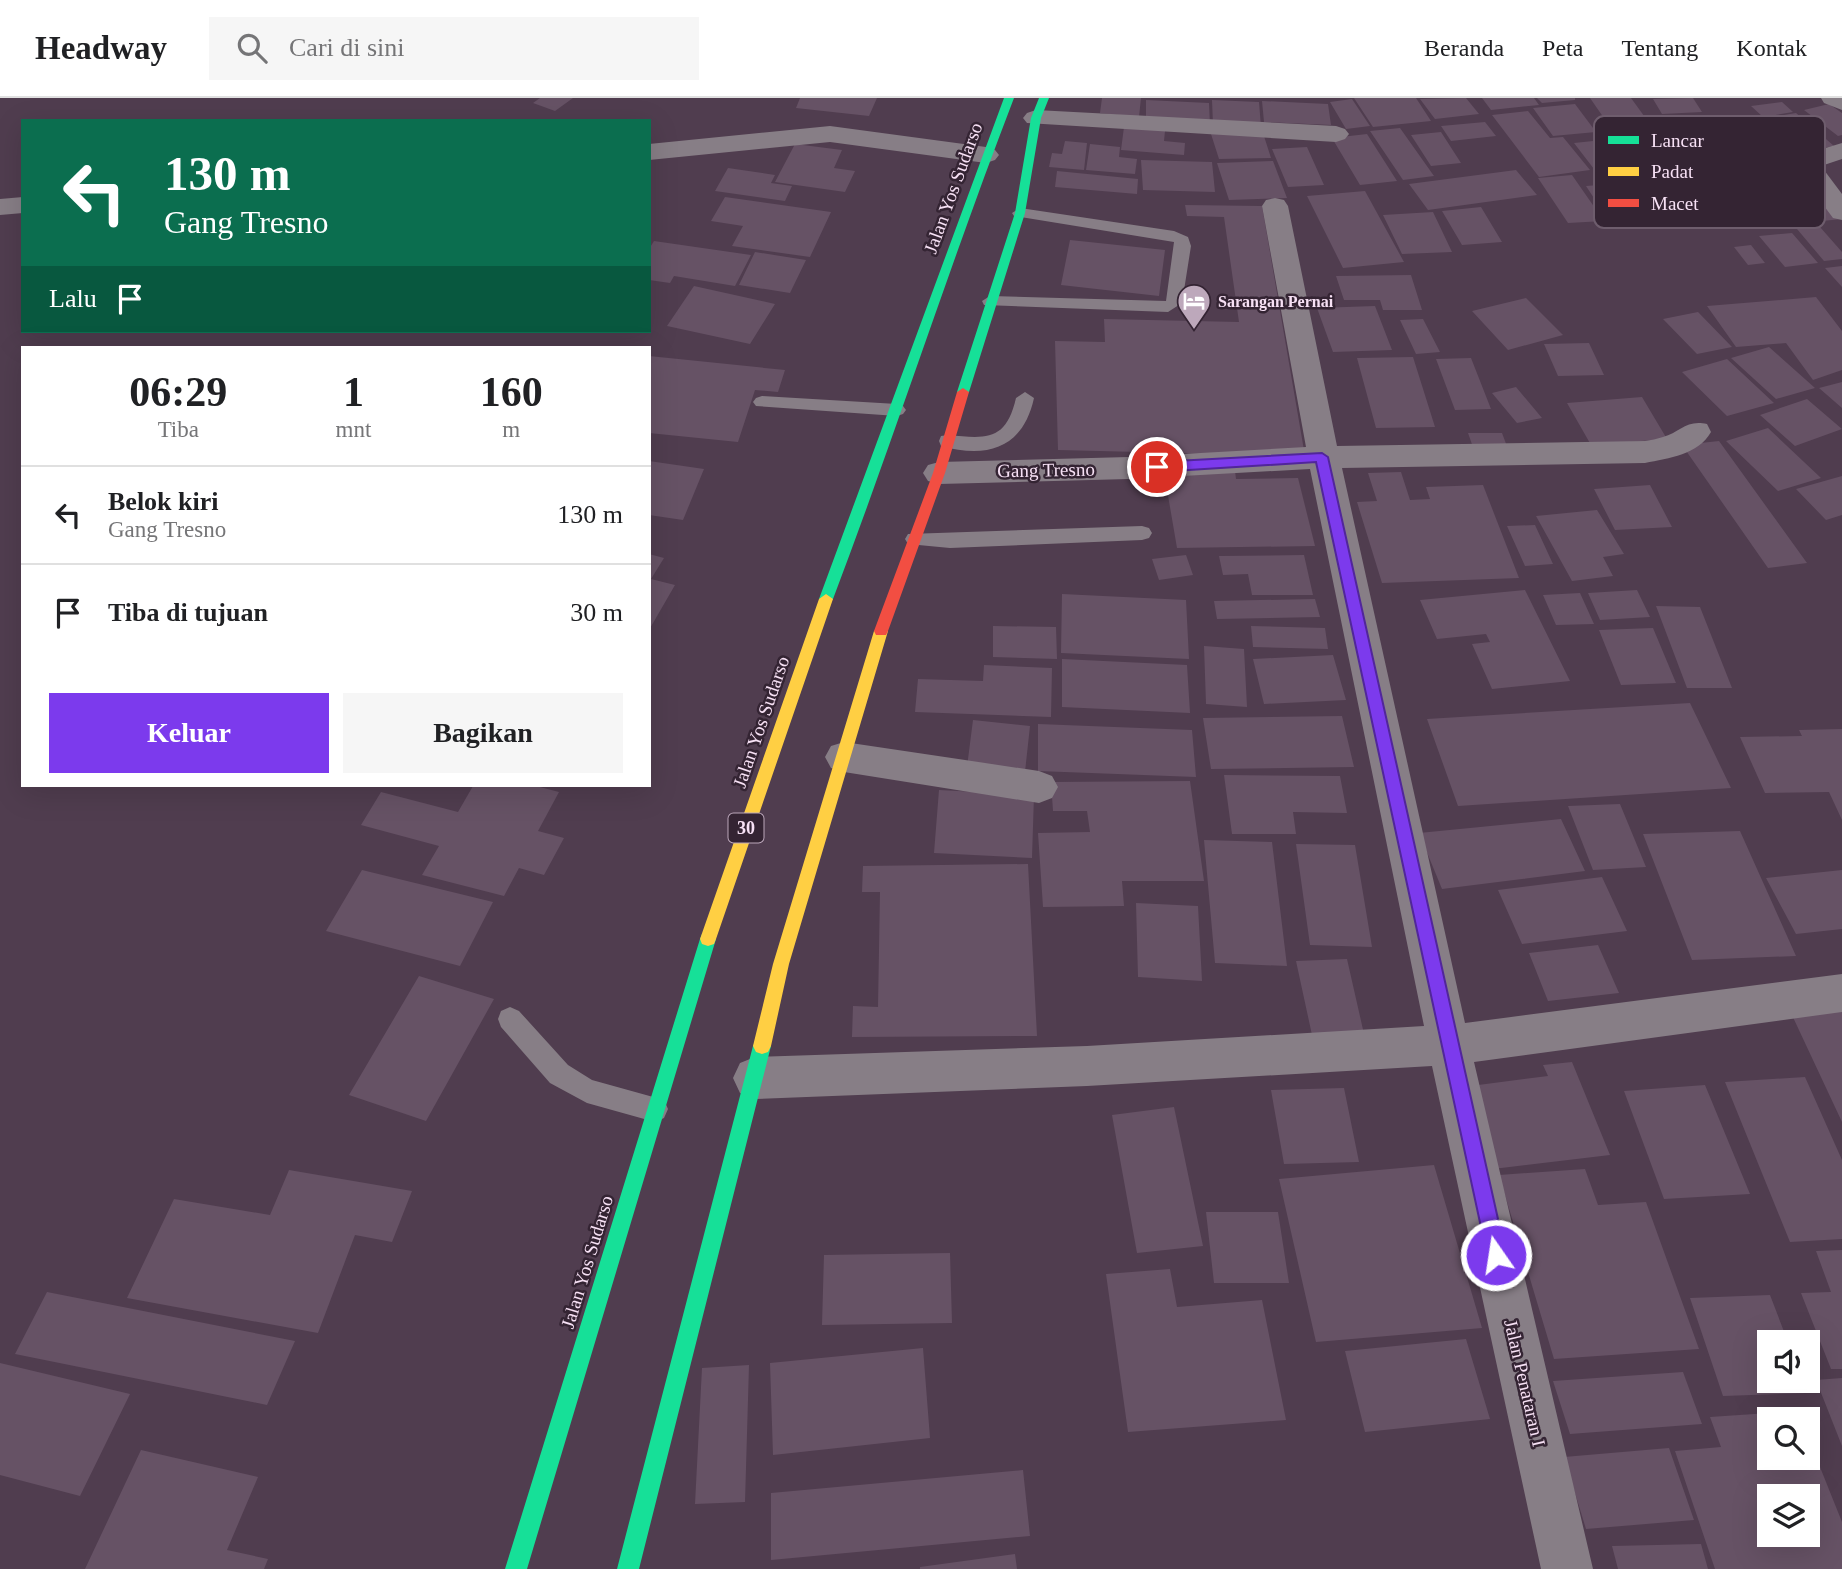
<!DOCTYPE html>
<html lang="id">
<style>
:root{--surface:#fff;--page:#f6f6f6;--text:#202124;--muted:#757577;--line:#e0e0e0;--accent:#7c3aed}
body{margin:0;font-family:Georgia,serif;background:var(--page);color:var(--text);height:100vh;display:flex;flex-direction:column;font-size:26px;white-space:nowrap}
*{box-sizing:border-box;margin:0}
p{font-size:23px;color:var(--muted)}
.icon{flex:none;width:38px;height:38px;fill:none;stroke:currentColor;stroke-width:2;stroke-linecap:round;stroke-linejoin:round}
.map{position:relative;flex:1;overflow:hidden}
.sheet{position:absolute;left:21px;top:248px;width:630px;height:441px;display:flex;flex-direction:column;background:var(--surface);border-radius:0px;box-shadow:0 7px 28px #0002}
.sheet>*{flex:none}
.guide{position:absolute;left:21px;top:21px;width:630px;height:214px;border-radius:0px;box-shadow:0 7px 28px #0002;background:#0b6e4f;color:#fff;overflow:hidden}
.tools{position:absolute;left:1757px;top:1232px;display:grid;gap:14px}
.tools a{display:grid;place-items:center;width:63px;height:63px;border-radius:0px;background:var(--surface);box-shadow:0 7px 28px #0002;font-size:35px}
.pin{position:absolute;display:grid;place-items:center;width:60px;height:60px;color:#fff;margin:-30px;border:4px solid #fff;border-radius:50%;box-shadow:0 2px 7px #0007}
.me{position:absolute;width:77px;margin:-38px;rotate:347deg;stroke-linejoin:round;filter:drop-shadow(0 0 5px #0008)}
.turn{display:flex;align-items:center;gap:24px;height:147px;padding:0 28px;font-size:32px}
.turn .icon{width:91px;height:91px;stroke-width:2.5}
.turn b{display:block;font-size:49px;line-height:60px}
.then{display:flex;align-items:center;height:66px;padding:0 28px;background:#0003;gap:14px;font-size:26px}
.eta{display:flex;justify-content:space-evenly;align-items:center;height:119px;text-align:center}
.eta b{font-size:42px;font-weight:800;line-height:49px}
.cta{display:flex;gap:14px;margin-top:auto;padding:14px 28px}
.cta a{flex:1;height:80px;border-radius:0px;background:var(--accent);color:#fff;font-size:28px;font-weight:800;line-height:80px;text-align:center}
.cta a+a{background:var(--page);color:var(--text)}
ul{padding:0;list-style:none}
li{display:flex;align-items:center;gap:21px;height:98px;padding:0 28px;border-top:2px solid var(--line)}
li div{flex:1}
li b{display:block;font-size:26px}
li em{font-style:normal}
header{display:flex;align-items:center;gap:42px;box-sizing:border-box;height:98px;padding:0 35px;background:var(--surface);border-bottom:2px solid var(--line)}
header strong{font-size:33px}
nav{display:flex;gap:38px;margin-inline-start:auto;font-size:24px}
.search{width:490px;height:63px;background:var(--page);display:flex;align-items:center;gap:18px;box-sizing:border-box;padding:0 24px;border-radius:0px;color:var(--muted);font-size:26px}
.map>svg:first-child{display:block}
</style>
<header>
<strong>Headway</strong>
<div class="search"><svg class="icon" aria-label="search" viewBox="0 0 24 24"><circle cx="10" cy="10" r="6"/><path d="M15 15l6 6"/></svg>Cari di sini</div>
<nav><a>Beranda</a><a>Peta</a><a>Tentang</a><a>Kontak</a></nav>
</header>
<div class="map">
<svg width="1842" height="1471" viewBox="0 0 1842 1471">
<rect width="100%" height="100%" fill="#503d4f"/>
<path fill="#665265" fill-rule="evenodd" d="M540 0H573L555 13 533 5Z
M800 0H877L869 18 796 10Z
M1102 0H1141L1139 19 1100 15Z
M1354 0H1416L1431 23 1373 29Z
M1466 0 1479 16 1435 21 1420 1Z
M1482 0H1534L1539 7 1491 12Z
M1537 0H1575V2L1542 5Z
M1590 0H1631L1655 33 1615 36Z
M1693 0 1702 14 1662 16 1653 1Z
M1352 1 1370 28 1346 31 1330 4Z
M1146 2 1209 5 1210 27 1146 24Z
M1212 2 1259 4 1261 29 1213 27Z
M1262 3 1328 6 1331 27 1264 24Z
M1782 4 1793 14 1763 19 1751 8Z
M1575 6 1596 34 1553 38 1533 10Z
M1829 6 1842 15V37L1838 38 1804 12Z
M1528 13 1550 40 1563 39 1590 72 1539 79 1492 17Z
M1796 15 1834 48 1785 57 1747 23Z
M1485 24 1496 38 1451 43 1441 28Z
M1124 29 1165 33 1164 43 1185 45 1184 57 1121 52Z
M1400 30 1434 78 1403 82 1370 33Z
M1441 34 1461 65 1431 68 1411 37Z
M1263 35 1271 60 1219 61 1211 36Z
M1367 36 1397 83 1360 87 1332 40Z
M1612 41 1631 68 1594 71 1574 45Z
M1065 43 1087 45 1084 72 1049 69 1052 55 1062 56Z
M795 46 842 52 834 70 855 73 845 94 775 84Z
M1090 46 1120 49 1119 59 1137 61 1135 76 1086 72Z
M1307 49 1324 87 1288 89 1272 51Z
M1141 62 1212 64 1215 94 1143 92Z
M1273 63 1287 100 1229 102 1217 65Z
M728 70 775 77 771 85 792 88 785 103 715 93Z
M1516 72 1537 97 1428 112 1409 86Z
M1057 73 1138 81 1137 96 1055 89Z
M1572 77 1604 123 1568 125 1538 80Z
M1652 83 1672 113 1605 117 1586 88Z
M1365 93 1404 164 1343 170 1307 98Z
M725 99 831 114 810 159 732 148 743 128 711 123Z
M1828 104 1842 120V121L1822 123 1807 106Z
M1185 107 1262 108 1305 358 1058 352 1055 243 1105 244 1104 221 1239 224 1224 119 1187 118Z
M1481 109 1502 144 1462 147 1442 113Z
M1806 109 1819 124 1748 131 1736 116Z
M1433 114 1452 154 1402 156 1383 117Z
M1820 129 1842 154V161L1824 163 1797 131Z
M1792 135 1818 165 1785 169 1759 138Z
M1070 142 1165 152 1159 198 1061 187Z
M654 143 751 157 735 188 674 178 670 185 649 182V151Z
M1751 147 1765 165 1748 167 1734 149Z
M755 154 806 162 790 195 739 187Z
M1842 168V189L1825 170Z
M1411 177 1422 212H1383L1380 202H1344L1336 178Z
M694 188 775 206 750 246 667 228Z
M1816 199 1842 233V272L1813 282 1786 245 1736 249 1707 208Z
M1526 200 1563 237 1508 252 1472 213Z
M1375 208 1392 252 1333 254 1317 210Z
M1698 214 1732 249 1697 256 1663 221Z
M1423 221 1440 254 1416 256 1400 222Z
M1589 245 1604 277 1558 278 1544 246Z
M1769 249 1815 290 1776 301 1731 260Z
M649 258 785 272 778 294 755 292 738 344 649 335Z
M1413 259 1435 329 1376 330 1357 260Z
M1471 260 1491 311 1455 312 1436 261Z
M1727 261 1774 305 1727 318 1682 274Z
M1842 284V310L1819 290Z
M1516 289 1542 320 1517 325 1492 295Z
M1642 299 1667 341 1591 347 1567 305Z
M1807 301 1842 331 1795 348 1760 317Z
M1768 330 1821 380 1778 393 1726 343Z
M1468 335H1502L1508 351 1474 352Z
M1719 343 1807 465 1768 470 1682 347Z
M649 363 704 371 683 422 649 417Z
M1235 373 1236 381 1298 380 1315 448 1177 450 1164 374Z
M1401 374 1410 402 1430 401 1426 389 1483 387 1519 480 1382 485 1357 404 1377 403 1368 375Z
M1842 378V417L1826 422 1796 391Z
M1650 387 1672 429 1615 432 1594 391Z
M1597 412 1624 456 1603 459 1613 478 1572 483 1536 418Z
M1535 427 1553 466 1525 468 1507 428Z
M649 456 664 460 651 481 675 487 649 532Z
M1186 457 1193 477 1159 482 1152 461Z
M1304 457 1313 497H1252L1248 476 1223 477 1219 458Z
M1525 492 1570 583 1492 591 1472 546 1490 544 1486 536 1437 541 1420 502Z
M1637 492 1650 519 1600 522 1588 495Z
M1580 495 1594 526 1556 527 1543 497Z
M1062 496 1186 502 1189 561 1061 555Z
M1315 501 1320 519 1217 521 1214 503Z
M1656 508 1700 509 1732 590H1687Z
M993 528 1056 529 1057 561 993 559Z
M1251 528 1325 530 1328 551 1253 549Z
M1653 530 1676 585 1621 587 1599 532Z
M1204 548 1244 551 1247 609 1206 606Z
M1333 557 1346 602 1264 606 1253 561Z
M1062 561 1187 567 1190 615 1062 609Z
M984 567 1052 570 1051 619 915 614 918 581 983 583Z
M1690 605 1731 690 1458 708 1427 621Z
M1342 618 1354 669 1211 671 1203 620Z
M973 622 1030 628 1025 674 967 669Z
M1038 626 1192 632 1196 679 1038 673Z
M1842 631V722L1829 694 1765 695 1740 639 1802 638 1799 632Z
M1224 677 1340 678 1347 715 1293 714 1296 736H1232Z
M1190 683 1204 783H1122L1124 808 1043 809 1038 735 1090 734 1087 713H1053L1051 684Z
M473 688H536L559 694 538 733 564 740 544 777 519 770 504 798 422 777 439 748 361 727 381 694 458 714Z
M939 692 1034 697 1032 760 934 755Z
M1620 706 1646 769 1593 772 1568 708Z
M1561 721 1585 773 1442 791 1419 735Z
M1740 733 1796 858 1692 862 1643 736Z
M1204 742 1272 744 1287 868 1215 865Z
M1296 746 1355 747 1372 849 1310 847Z
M1028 766 1037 938 852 939 853 908 878 909 880 794H862L863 768Z
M362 772 493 804 460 868 326 833Z
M1842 772V831L1796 836 1766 780Z
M1602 779 1627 833 1522 846 1498 792Z
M1136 805 1198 808 1202 883 1138 879Z
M1598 847 1619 895 1548 903 1529 855Z
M1347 861 1364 936 1312 937 1296 863Z
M419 878 494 901 426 1023 349 997Z
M1842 911V1024L1791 915Z
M1572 964 1610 1057 1493 1071 1463 989 1548 978 1543 967Z
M1805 979 1842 1062V1141L1790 1144 1725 984Z
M1705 987 1750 1096 1664 1101 1624 993Z
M1344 990 1359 1064 1284 1066 1271 992Z
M1174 1009 1203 1148 1137 1155 1112 1017Z
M1434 1067 1482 1230 1316 1244 1279 1081Z
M1585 1071 1598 1107 1646 1104 1699 1251 1554 1261 1499 1077Z
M289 1072 412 1093 392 1144 355 1137 318 1235 127 1200 174 1101 270 1117Z
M1206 1114H1278L1289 1185H1214Z
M1842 1152V1271H1831L1801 1195 1831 1194 1816 1153Z
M950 1155 952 1225 822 1227 824 1157Z
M1170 1171 1177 1209 1262 1202 1286 1322 1128 1334 1106 1176Z
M47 1194 295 1243 267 1307 15 1256Z
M1770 1197 1788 1244H1769V1283H1802L1806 1295 1723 1298 1690 1200Z
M1466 1241 1490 1321 1365 1334 1345 1253Z
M923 1250 930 1340 773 1357 770 1265Z
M0 1265 130 1296 80 1398 0 1377Z
M749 1267 745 1404 695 1406 702 1270Z
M1683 1274 1702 1326 1570 1336 1553 1283Z
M1842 1280V1348L1816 1282Z
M1798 1313 1801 1321H1769V1360H1808V1339L1842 1424V1471H1715L1675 1353 1721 1349 1710 1319ZM1769 1398H1808V1437H1769Z
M1669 1350 1694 1422 1586 1431 1564 1359Z
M141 1352 258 1379 227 1452 268 1461 264 1471H85Z
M1023 1372 1030 1438 771 1462V1395Z
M1701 1446 1708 1471H1618L1612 1448Z
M1015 1456 1017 1471H920V1469Z"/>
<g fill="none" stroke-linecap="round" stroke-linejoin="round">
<path fill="#877e86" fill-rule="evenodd" d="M1020 110 1174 133 1188 139 1191 148 1182 205 1168 214 984 207 982 203 990 198 1166 203 1174 144 1014 118 1012 115Z
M1025 294 1034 300C1023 350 988 361 941 348L939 343 941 338 948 337C987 341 1006 343 1016 300Z
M762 298 897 306 903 308 906 312 903 316 897 318 756 308 753 304 756 300Z
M1142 428 1149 430 1152 435 1149 440 1142 442 950 450 908 446 905 441 908 436Z
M510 909 519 913 568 967 592 982 664 1002 668 1011 664 1020 655 1024 587 1005 550 985 501 929 498 921 501 913Z"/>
<path fill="#877e86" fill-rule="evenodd" d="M1821 0H1842V12L1824 5Z
M1036 12 1336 28 1345 31 1349 36 1345 41 1336 44 1027 25 1023 20 1027 15Z
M830 28 986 49 995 52 999 57 995 62 986 65 830 44 649 62V46Z
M1842 45V61L1821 68 1842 96V122L1833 120 1792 65 1796 59Z
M23 99V115L0 117V101Z
M1275 100 1284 102 1288 108 1337 348 1645 343C1651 342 1657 341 1663 339 1680 334 1687 321 1707 326L1711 334C1698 357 1669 360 1645 365L1342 370 1465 925 1842 876V914L1474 964 1593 1471H1541L1432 968 1087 988 755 1001 740 995 733 980 740 965 755 959 1087 948 1424 928 1310 371 1129 381 939 386 928 383 923 375 928 367 939 364 1129 359 1306 349 1262 108 1266 102Z
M844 644 1039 673 1052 678 1058 689 1052 700 1039 705 844 674 831 670 825 659 831 648Z"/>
<path fill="#16e098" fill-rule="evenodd" d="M1004 0H1014C950 166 896 335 833 501L826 506 821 505 819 501Z
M1039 0H1049L1041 20 1025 115 969 294 963 298 957 294 1015 115 1031 20Z
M708 834 714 836 716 841 527 1471H505L700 841 702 836Z
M762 940 768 942 771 948 639 1471H617L753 948 756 942Z"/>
<path fill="#ffcf43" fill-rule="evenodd" d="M826 496 833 501 716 841 714 846 708 848 702 846 700 841 819 501Z
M881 528 888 533 789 866 771 948 768 954 762 956 756 954 753 948 773 866 874 533Z"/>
<path fill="#f24e42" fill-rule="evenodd" d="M963 290 969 294 945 375 888 533 886 537H876L874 533 933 375 957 294Z"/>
</g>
<path fill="#7c3aed" stroke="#51269a" stroke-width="2" d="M1322 355 1328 359 1506 1157 1503 1164 1496 1166 1489 1164 1487 1157 1316 364 1157 374 1150 369 1157 364Z"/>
<defs>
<symbol id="hotel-pin" viewBox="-11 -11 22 30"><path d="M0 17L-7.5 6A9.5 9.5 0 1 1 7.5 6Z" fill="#bda8bb" stroke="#342433"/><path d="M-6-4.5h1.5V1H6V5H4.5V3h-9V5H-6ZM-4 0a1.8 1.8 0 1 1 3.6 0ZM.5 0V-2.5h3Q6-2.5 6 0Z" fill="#fff"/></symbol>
</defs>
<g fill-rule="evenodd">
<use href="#hotel-pin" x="1175" y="184" width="38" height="52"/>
</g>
<g text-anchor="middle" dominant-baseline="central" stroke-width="5" stroke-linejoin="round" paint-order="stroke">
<g font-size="16" font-weight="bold" fill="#f7e1f5" stroke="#342433" text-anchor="start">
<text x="1218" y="203">Sarangan Pernai</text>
</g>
<rect fill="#342433" stroke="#bca8bb" stroke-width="2" x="728.5" y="715.5" width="35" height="29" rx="5"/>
<g font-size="18" font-weight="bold" fill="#f7e1f5">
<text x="746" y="730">30</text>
</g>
<g font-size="19" fill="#f7e1f5" stroke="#342433">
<text transform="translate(953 90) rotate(-70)">Jalan Yos Sudarso</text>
<text transform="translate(1046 372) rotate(-1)">Gang Tresno</text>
<text transform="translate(761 624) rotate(-71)">Jalan Yos Sudarso</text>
<text transform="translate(587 1164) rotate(-73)">Jalan Yos Sudarso</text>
<text transform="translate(1525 1285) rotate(77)">Jalan Penataran I</text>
</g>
</g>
<rect x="1594" y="18" width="231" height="112" rx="10" fill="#342433" stroke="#6e5d6d" stroke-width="2"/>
<rect x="1608" y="38" width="31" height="8" fill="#16e098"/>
<rect x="1608" y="69" width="31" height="9" fill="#ffcf43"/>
<rect x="1608" y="101" width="31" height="8" fill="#f24e42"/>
<g font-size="19" fill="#f7e1f5">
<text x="1651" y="49">Lancar</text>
<text x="1651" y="80">Padat</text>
<text x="1651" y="112">Macet</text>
</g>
</svg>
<div class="tools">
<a><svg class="icon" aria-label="sound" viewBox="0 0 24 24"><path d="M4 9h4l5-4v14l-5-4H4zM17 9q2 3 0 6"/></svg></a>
<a><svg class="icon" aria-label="search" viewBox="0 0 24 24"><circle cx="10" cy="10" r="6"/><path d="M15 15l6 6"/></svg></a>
<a><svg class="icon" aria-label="layers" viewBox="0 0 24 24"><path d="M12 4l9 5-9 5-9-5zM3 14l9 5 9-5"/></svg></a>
</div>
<div class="pin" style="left:1157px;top:369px;background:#d93025"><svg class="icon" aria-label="arrive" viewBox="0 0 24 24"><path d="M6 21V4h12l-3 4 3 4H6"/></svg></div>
<svg class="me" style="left:1496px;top:1157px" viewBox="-20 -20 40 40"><circle r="17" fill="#7c3aed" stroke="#fff" stroke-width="3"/><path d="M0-11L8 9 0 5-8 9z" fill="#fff"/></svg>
<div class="guide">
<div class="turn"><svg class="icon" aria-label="left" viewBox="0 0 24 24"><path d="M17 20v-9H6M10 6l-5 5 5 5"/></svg><div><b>130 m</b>Gang Tresno</div></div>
<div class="then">Lalu<svg class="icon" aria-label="arrive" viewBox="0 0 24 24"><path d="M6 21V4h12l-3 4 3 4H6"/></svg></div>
</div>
<section class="sheet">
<div class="eta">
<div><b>06:29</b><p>Tiba</p></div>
<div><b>1</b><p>mnt</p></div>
<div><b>160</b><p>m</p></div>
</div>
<ul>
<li><svg class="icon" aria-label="left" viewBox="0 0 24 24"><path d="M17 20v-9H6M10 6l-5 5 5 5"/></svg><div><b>Belok kiri</b><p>Gang Tresno</p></div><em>130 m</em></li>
<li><svg class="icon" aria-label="arrive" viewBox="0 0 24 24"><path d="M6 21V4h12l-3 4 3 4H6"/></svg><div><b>Tiba di tujuan</b></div><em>30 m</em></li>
</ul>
<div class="cta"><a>Keluar</a><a>Bagikan</a></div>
</section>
</div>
